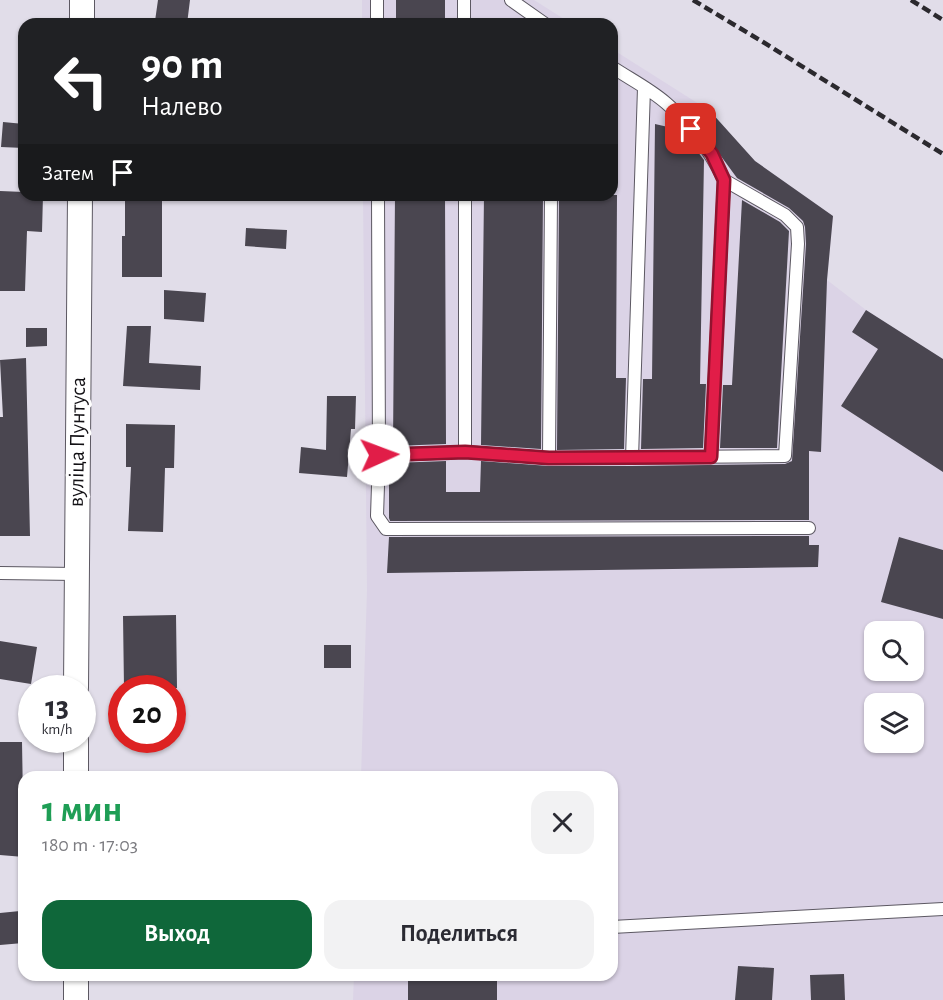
<!DOCTYPE html>
<html lang="ru">
<meta charset="utf-8">
<style>
:root{--surface:#fff;--page:#f2f2f3;--text:#2b2b33;--muted:#7c7c81;--accent:#0f673a}
body{margin:0;font-family:"Alegreya Sans",sans-serif;background:var(--page);color:var(--text);height:100vh;display:flex;flex-direction:column;font-size:22px;white-space:nowrap}
*{box-sizing:border-box;margin:0}
p{font-size:20px;color:var(--muted)}
.icon{flex:none;width:33px;height:33px;fill:none;stroke:currentColor;stroke-width:2;stroke-linecap:round;stroke-linejoin:round}
.map{position:relative;flex:1;overflow:hidden}
.details{position:absolute;left:18px;top:771px;width:600px;height:210px;display:flex;flex-direction:column;background:var(--surface);border-radius:18px;box-shadow:0 2px 4px #0004}
.details>*{flex:none}
.banner{position:absolute;left:18px;top:18px;width:600px;height:183px;border-radius:18px;box-shadow:0 2px 4px #0004;background:#202124;color:#fff;overflow:hidden}
.buttons{position:absolute;left:864px;top:621px;display:grid;gap:12px}
.buttons a{display:grid;place-items:center;width:60px;height:60px;border-radius:12px;background:var(--surface);box-shadow:0 2px 4px #0004;font-size:30px}
.speed{position:absolute;left:18px;top:675px;display:flex;gap:12px;font-size:30px;font-weight:700;text-align:center}
.speed>*{display:grid;place-content:center;width:78px;height:78px;border-radius:50%;background:var(--surface);box-shadow:0 2px 4px #0004;line-height:1}
.speed small{font-size:15px;font-weight:400}
.speed .limit{border:9px solid #d22;background:#fff;color:#111}
.pin{position:absolute;display:grid;place-items:center;width:51px;height:51px;color:#fff;margin:-26px;border-radius:12px;box-shadow:0 3px 9px #0006}
.me{position:absolute;width:66px;margin:-33px;rotate:88deg;stroke-linejoin:round;filter:drop-shadow(0 0 4px #0008)}
.turn{display:flex;align-items:center;gap:21px;height:126px;padding:0 24px;font-size:27px}
.turn .icon{width:78px;height:78px;stroke-width:2.5}
.turn b{display:block;font-size:42px;line-height:51px}
.then{display:flex;align-items:center;height:57px;padding:0 24px;background:#0003;gap:12px;font-size:22px}
.round{display:grid;place-items:center;flex:none;width:63px;height:63px;border-radius:18px;background:var(--page)}
.head{display:flex;align-items:center;justify-content:space-between;height:102px;padding:0 24px}
h1{font-size:36px;font-weight:700;line-height:45px;color:#1e9e55}
.cta{display:flex;gap:12px;margin-top:auto;padding:12px 24px}
.cta a{flex:1;height:69px;border-radius:18px;background:var(--accent);color:#fff;font-size:24px;font-weight:700;line-height:69px;text-align:center}
.cta a+a{background:var(--page);color:var(--text)}
.map>svg:first-child{display:block}
</style>
<div class="map">
<svg width="943" height="1000" viewBox="0 0 943 1000">
<rect width="100%" height="100%" fill="#e1dde9"/>
<path fill="#dbd3e6" fill-rule="evenodd" d="M362 0H534L572 24H362Z
M612 49 710 111 755 161 833 216 827 280 866 310 943 359V1000H353L354 975H612V777H361L367 590 363 195H612ZM874 632H914V670H874ZM874 704H914V742H874Z"/>
<path fill="#4a4650" d="M158 0H190L187 24 155 21Z
M396 0H445V24H396Z
M710 111 755 161 833 216 827 280 821 452 809 451V520L390 521 389 518V465H393V463L446 461V492H480L481 461 549 466H632L785 464 792 461 806 244 805 227 803 221 789 208 737 178 696 122Z
M3 122 24 124V148L1 147Z
M655 124 681 130 704 160 700 384H706L703 448 641 449 643 379H652Z
M0 191 24 192V195H43L42 232 27 231 25 291H0Z
M125 195H162V277H122V236H125Z
M395 195H445L446 444 393 446Z
M484 195H543L541 449 481 445Z
M559 195H617L616 378H626L624 449 557 450Z
M742 200 780 222 789 231 777 448H720L723 385H732Z
M246 228 287 230 286 249 245 246Z
M164 290 206 293 204 322 164 319Z
M866 310 943 359V472L841 406 878 349 852 332Z
M127 326H151L149 363 201 366 200 390 123 386Z
M26 328H47V346L26 347Z
M26 358 30 536H0V417H3L0 360Z
M327 396H356L355 429H351L347 477 299 473 301 447 326 450Z
M126 424 175 425 174 468H165L163 532 128 531 131 467H126Z
M809 536V545H819L818 567 387 573 389 537Z
M899 537 943 550V619L881 602Z
M176 615 177 688H124L123 616Z
M0 641 37 647 31 684 0 679Z
M324 645H351V668H324Z
M0 742H22L24 857 0 855Z
M20 911 23 943 0 945V913Z
M738 966 774 968 772 1000H735Z
M844 974 845 1000H811L810 975Z
M408 975H497V1000H408Z"/>
<g fill="none" stroke-linecap="round" stroke-linejoin="round">
<defs>
<path id="service" d="M377 0V24
M464 0V24
M511 0 545 24
M612 67C630 79 650 89 666 103 691 124 710 151 724 180L711 457
M378 195 379 455 377 516 386 529 809 528
M465 195V452
M379 455 465 452 549 458 785 456 798 244 797 227 785 215 724 180
M549 458 551 195
M632 458 644 88
M0 573 76 574
M612 927 943 909"/>
<path id="minor" d="M82 24V0
M76 688 80 195
M76 777V740
M76 1000V975"/>
</defs>
<use href="#service" stroke="#5c5862" stroke-width="14"/>
<use href="#minor" stroke="#5c5862" stroke-width="26"/>
<use href="#service" stroke="#fff" stroke-width="12"/>
<use href="#minor" stroke="#fff" stroke-width="24"/>
<path stroke="#2b292e" stroke-width="4.5" stroke-dasharray="9 4.5" stroke-linecap="butt" d="M693 0 763 42 943 154
M911 0 943 20"/>
</g>
<g fill="none" stroke-linecap="round" stroke-linejoin="round">
<defs>
<path id="route" d="M379 455 465 452 549 458 711 457 724 180 712 154 691 129"/>
</defs>
<use href="#route" stroke="#92132f" stroke-width="15"/>
<use href="#route" stroke="#e11d48" stroke-width="10"/>
</g>
<g text-anchor="middle" dominant-baseline="central" stroke-width="6" stroke-linejoin="round" paint-order="stroke">
<g font-size="22" fill="#121014" stroke="#fff">
<text transform="translate(77 442) rotate(-89)">вуліца Пунтуса</text>
</g>
</g>
</svg>
<div class="buttons">
<a><svg class="icon" aria-label="search" viewBox="0 0 24 24"><circle cx="10" cy="10" r="6"/><path d="M15 15l6 6"/></svg></a>
<a><svg class="icon" aria-label="layers" viewBox="0 0 24 24"><path d="M12 4l9 5-9 5-9-5zM3 14l9 5 9-5"/></svg></a>
</div>
<div class="speed"><div>13<small>km/h</small></div><div class="limit">20</div></div>
<div class="pin" style="left:691px;top:129px;background:#d93025"><svg class="icon" aria-label="arrive" viewBox="0 0 24 24"><path d="M6 21V4h12l-3 4 3 4H6"/></svg></div>
<svg class="me" style="left:379px;top:455px" viewBox="-20 -20 40 40"><circle r="19" fill="#fff"/><path d="M0-13L10 11 0 6-10 11z" fill="#e11d48"/></svg>
<div class="banner">
<div class="turn"><svg class="icon" aria-label="left" viewBox="0 0 24 24"><path d="M17 20v-9H6M10 6l-5 5 5 5"/></svg><div><b>90 m</b>Налево</div></div>
<div class="then">Затем<svg class="icon" aria-label="arrive" viewBox="0 0 24 24"><path d="M6 21V4h12l-3 4 3 4H6"/></svg></div>
</div>
<section class="details">
<div class="head"><div><h1>1 мин</h1><p>180 m · 17:03</p></div><a class="round"><svg class="icon" aria-label="close" viewBox="0 0 24 24"><path d="M6 6l12 12M18 6L6 18"/></svg></a></div>
<div class="cta"><a>Выход</a><a>Поделиться</a></div>
</section>
</div>
